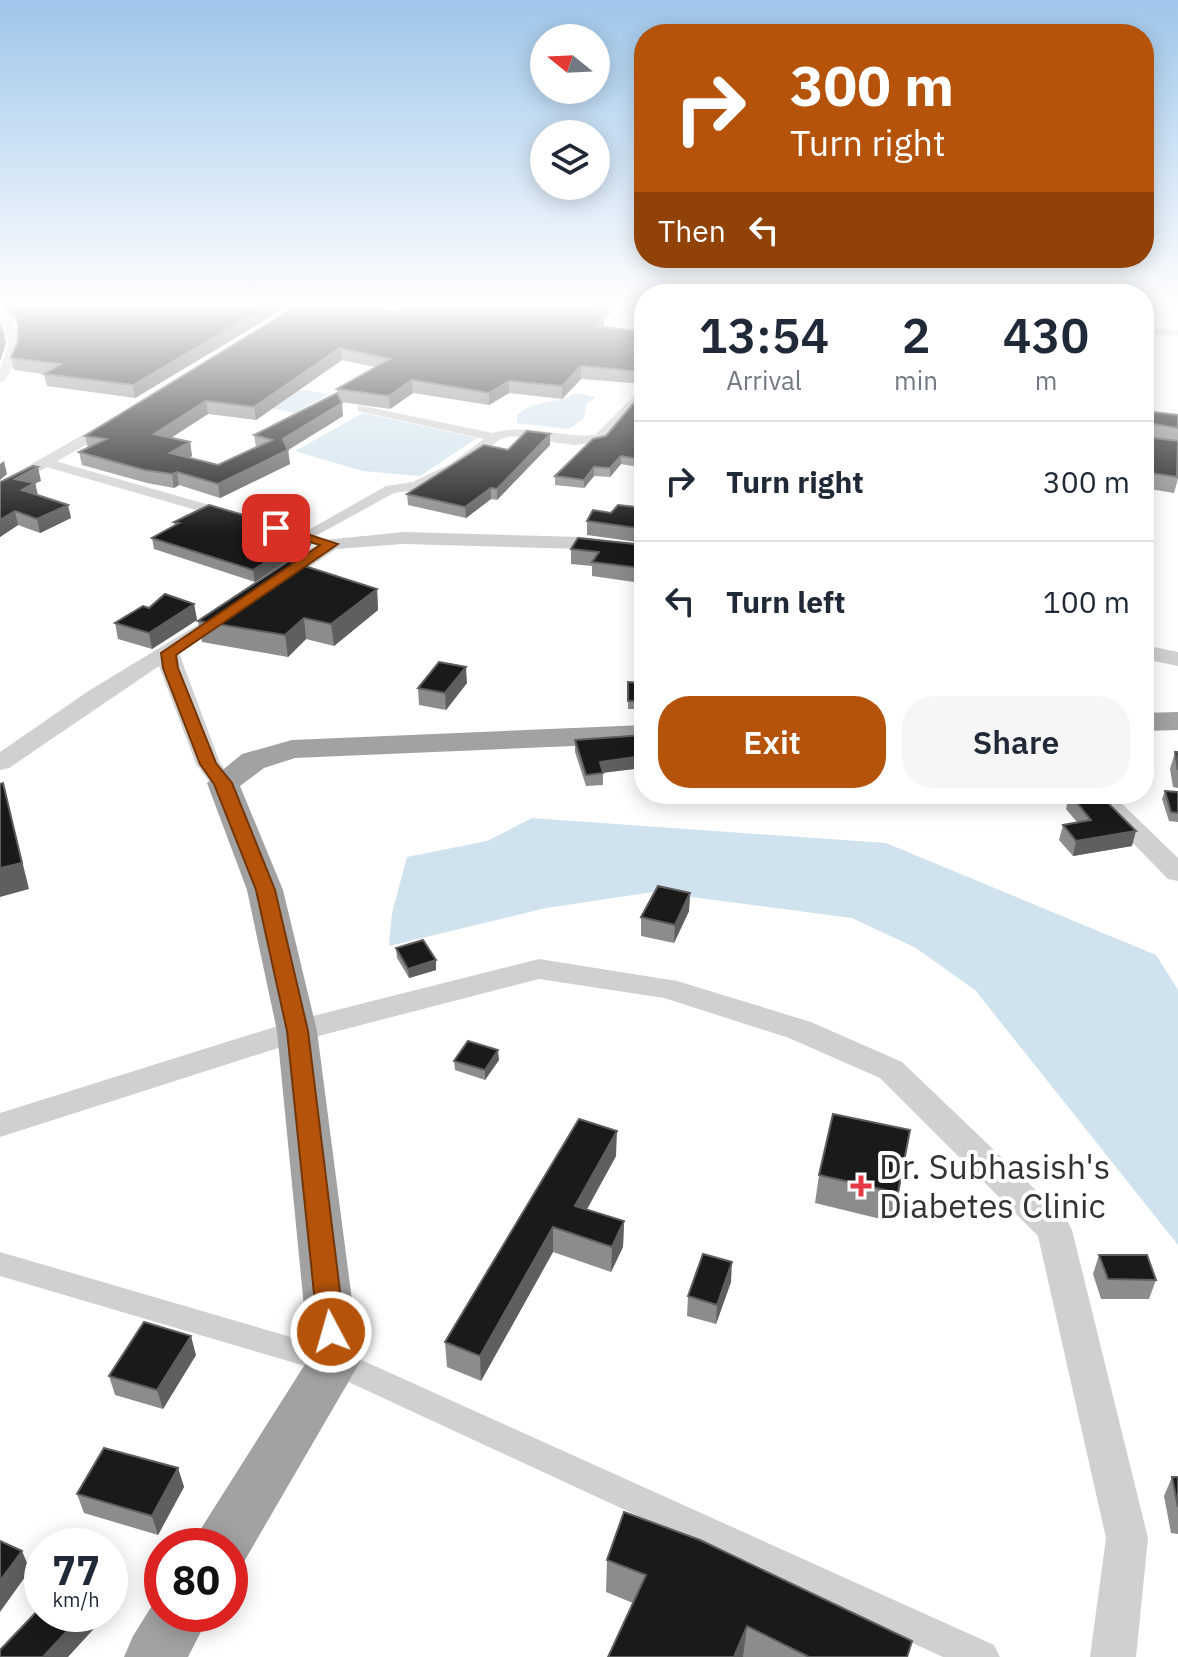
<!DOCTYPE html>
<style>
:root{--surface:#fff;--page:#f6f6f7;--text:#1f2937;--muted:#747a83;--line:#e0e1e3;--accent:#b45309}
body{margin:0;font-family:"IBM Plex Sans",sans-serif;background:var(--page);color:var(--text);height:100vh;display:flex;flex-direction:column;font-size:30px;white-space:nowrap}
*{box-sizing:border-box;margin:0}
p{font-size:26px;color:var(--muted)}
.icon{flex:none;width:44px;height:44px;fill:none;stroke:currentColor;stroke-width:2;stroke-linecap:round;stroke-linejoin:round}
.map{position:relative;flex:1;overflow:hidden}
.details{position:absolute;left:634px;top:284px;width:520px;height:520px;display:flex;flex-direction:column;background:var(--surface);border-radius:32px;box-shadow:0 4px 20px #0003}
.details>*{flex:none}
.hud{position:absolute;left:634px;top:24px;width:520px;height:244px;border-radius:32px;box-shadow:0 4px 20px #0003;background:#b45309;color:#fff;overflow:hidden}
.needle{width:52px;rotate:288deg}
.buttons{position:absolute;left:530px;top:24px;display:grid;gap:16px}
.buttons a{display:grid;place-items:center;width:80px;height:80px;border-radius:50%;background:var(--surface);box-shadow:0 4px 20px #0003;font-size:40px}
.speed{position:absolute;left:24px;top:1528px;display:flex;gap:16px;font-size:40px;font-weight:700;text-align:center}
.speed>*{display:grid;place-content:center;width:104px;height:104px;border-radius:50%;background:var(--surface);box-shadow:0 4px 20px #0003;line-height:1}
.speed small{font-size:20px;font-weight:400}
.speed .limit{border:12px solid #d22;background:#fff;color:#111}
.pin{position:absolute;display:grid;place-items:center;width:68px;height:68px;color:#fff;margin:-34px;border-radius:16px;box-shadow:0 4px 12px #0006}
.me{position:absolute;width:88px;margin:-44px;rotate:354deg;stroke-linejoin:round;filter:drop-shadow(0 0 6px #0008)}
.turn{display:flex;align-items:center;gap:28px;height:168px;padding:0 24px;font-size:36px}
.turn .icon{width:104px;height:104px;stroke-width:2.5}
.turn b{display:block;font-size:56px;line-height:68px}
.then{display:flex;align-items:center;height:76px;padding:0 24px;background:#0003;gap:16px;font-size:30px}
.eta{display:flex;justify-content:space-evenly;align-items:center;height:136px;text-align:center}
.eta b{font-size:48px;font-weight:600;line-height:56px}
.action{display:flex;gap:16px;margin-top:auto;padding:16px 24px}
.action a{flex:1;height:92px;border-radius:32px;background:var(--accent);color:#fff;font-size:32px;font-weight:600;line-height:92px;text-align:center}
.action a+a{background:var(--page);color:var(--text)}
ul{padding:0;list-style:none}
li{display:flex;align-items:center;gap:24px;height:120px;padding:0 24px;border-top:2px solid var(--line)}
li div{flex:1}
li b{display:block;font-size:30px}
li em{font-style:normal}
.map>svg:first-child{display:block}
</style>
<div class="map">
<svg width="1178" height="1657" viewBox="0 0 1178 1657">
<rect width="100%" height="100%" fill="#fff"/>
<path fill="#cfe2ee" d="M273 385 329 394 295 413 245 403Z
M575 393 596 397 587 404 584 418 569 429 517 423V415C534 399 556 405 575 393Z
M363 413 477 438 420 476 363 471 295 451Z
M532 818 886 843 1156 955 1178 990V1245L975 990 916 948 852 918 653 892 546 908 389 946 392 913 407 857 487 841Z"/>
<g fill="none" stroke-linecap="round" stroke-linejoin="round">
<path fill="#d0d0d0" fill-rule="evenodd" d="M0 314 13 320C22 345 19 360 4 381L0 383V370L9 344Z
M1144 328 1178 330V336L1144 334Z
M644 386V397L604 442 574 445 510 436 499 440 460 470 437 482 421 489 394 493 310 539H300L298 536 386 486 413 482 450 464 484 439 358 411V405L493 433C525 423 562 438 595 435Z
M48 459 234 512 236 515 234 518H224L43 466 41 463Z
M0 1252 346 1353 994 1645 1000 1657H943L329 1373 0 1276Z"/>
<path fill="#d0d0d0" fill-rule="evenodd" d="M116 416 124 421 122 424 0 494V482Z
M404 532 581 537 644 545V557L581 549 404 544 336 549 277 589 270 591 260 585 324 540Z
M227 607 237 613 234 617 179 653 220 763 235 783 232 788H214L196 764 159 666 9 768 0 770V752L90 690Z
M1144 645 1178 652V666L1144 659Z
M1085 794H1112L1178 858V881L1168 879Z
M539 959 677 981 811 1022 902 1062 1067 1220 1072 1230 1148 1538 1136 1657H1090L1106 1538 1038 1236 880 1078 789 1038 664 998 539 979 303 1040 0 1137V1113L297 1020Z"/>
<path fill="#a2a2a2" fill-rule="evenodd" d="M1178 712V730L1144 731V713Z
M644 725V743L295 758 264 768 240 786 283 890 317 1031 360 1362 242 1565 230 1570V1546H194L202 1527 309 1358 277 1031 247 890 207 783 242 754 292 740Z
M160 1593 162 1614H210L188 1657H124L133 1636Z"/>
</g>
<path fill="#8c8c8c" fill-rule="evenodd" d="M0 302H151L194 309 211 307 218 302H295L135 398 47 386 44 374 14 370 11 358 18 341V327L16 319 6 314 4 305 0 304Z
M303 302H368L361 307 397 311 411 302H622L604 319V327L635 331 644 324V384L581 379 562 399 509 393 489 405 413 393 390 409 341 402 343 416 288 450 290 464 220 498 179 485 174 488 147 483 82 465 79 452 88 448 85 436ZM342 360 375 367 337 389V394L254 435 256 447 218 465 188 458 192 456 190 442 171 438 208 414 256 420Z
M644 391V468L621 464 610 477 594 476 584 488 555 485V476L606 436Z
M1144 411 1178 415V479L1174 493 1144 488Z
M550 434V445L497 500 491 499 466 518 408 505 407 494 508 450Z
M41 481 35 483 38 495 68 505 71 518 40 533 18 525 0 537V482Z
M644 508V543L587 535V521L611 513Z
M174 522 309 534 311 545 255 582 154 549 152 538 175 525Z
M644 545 641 583 592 576V566L571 564V549Z
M377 589 378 610 334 646 306 639 288 657 202 642 198 621Z
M194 604 197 620 152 649 118 639 115 623 149 608Z
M644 629V649L641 648V632Z
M628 682 644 683V709H628Z
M467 683 446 710 419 705 418 688Z
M644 735V774L642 768 603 773V785L586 786 575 752V740Z
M1175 752H1178V788L1173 787 1170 769Z
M1165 791 1178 792V822L1169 821 1162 799Z
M1069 794 1132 846 1073 856 1059 840 1063 825 1077 822 1066 809Z
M690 893 689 911 674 943 641 936V917Z
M396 948 436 970 409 978 397 958Z
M499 1060 485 1080 455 1070 454 1061Z
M910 1130 893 1222 815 1203 819 1175Z
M616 1156 587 1209 624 1221 623 1247 611 1272 553 1252 481 1381 447 1367 445 1342Z
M1099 1255 1156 1280 1149 1299H1101L1093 1274Z
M731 1282 716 1324 687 1316 688 1296Z
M196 1355 163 1409 115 1395 109 1376Z
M178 1468 184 1487 158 1535 84 1513 77 1494Z
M1172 1477H1178V1534L1171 1533 1164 1496Z
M607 1560 908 1657H608L633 1603 606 1592Z"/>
<path fill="#5f5f5f" d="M275 302H295L135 398 133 385Z
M351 302H368L347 317 346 305Z
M610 302H622L604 319V327L595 338 597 314Z
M4 335 6 344 0 361V345Z
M340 348 342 360 256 420 254 407Z
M581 366V379L562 399V386Z
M412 380 413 393 390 409 389 396Z
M509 381V393L489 405V393Z
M206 401 208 414 156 447 154 434Z
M342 403 343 416 288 450 290 464 220 498 218 484 283 439Z
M550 434V445L497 500V489Z
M190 442 192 456 172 467 170 453Z
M621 456V464L610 477V468Z
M4 461 7 474 0 480V464Z
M38 467 41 481 35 483 38 496 22 490 15 479Z
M594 467V476L584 488V480Z
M177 472 179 485 174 488 172 474Z
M491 488V499L466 518 465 507Z
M68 505 71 518 40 533 37 519Z
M15 511 18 525 0 537V520Z
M309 534 311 545 255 582 253 570Z
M644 563V577L641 583V568Z
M377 589 378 610 334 646 331 624Z
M194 604 197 620 152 649 149 633Z
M304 618 306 639 288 657 285 635Z
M466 667 467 683 446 710 445 693Z
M642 756V768L600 773V762Z
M3 783 29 889 0 897V868Z
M1136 831 1132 846 1073 856 1076 841Z
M690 893 689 911 674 943 675 925Z
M436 960V970L409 978 408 969Z
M498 1050 499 1060 485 1080V1070Z
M617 1131 616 1156 575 1231V1206Z
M624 1221 623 1247 611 1272 612 1247Z
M553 1227V1252L481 1381 480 1356Z
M732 1262 731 1282 716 1324 717 1305Z
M191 1336 196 1355 163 1409 157 1390Z
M178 1468 184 1487 158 1535 152 1516Z
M22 1551 30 1570 0 1612V1581Z
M83 1614H98L101 1621 68 1657H43Z
M747 1626 743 1657H734Z"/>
<path fill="#1a1a1a" stroke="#5f5f5f" stroke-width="2" d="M4 302H148L194 309 202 305 211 307 218 302H275L133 385 44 374 61 364 11 358 18 341V325L13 308Z
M303 302H351L346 305 397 311 411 302H610L597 314 604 315 595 326 635 331 644 324V372L581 366 562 386 509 381 489 393 412 380 389 396 337 389 390 359 340 348 254 407 206 401 154 434 190 442 170 453 218 465 272 440 254 435 337 393 342 403 283 439 288 450 218 484 177 472 172 474 144 470 79 452 106 439 85 436Z
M0 322 4 335 0 345Z
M644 391V460L621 456 610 468 594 467 584 480 555 476 593 439 606 436Z
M1144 411 1178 415V428L1148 423 1144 426 1147 437 1178 441 1177 477 1144 472Z
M527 431 550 434 497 489 491 488 465 507 407 494 484 445 508 450Z
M33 466 38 467 15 479 35 483 22 490 68 505 37 519 15 511 0 520V482Z
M209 505 309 534 253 570 152 538 179 523 174 522Z
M618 505 644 508V529L587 521 593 510 611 513Z
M578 538 644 545V563L641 568 592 562 599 552 571 549Z
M289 561 377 589 331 624 304 618 285 635 198 621Z
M165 594 194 604 149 633 115 623 143 606 149 608Z
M439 662 466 667 445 693 418 688Z
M628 682 644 683V701H628Z
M644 735V762L642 756 600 762 603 773 586 775 575 740Z
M1175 752H1178V770Z
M3 783 22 863 0 868V784Z
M1165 791 1178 792V813L1171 812Z
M1070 794H1099L1136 831 1076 841 1063 825 1091 820Z
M658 886 690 893 675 925 641 917Z
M423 940 436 960 408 969 396 948Z
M468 1041 498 1050 485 1070 454 1061Z
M833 1114 910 1130 898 1193 819 1175Z
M579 1119 617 1131 575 1206 624 1221 612 1247 553 1227 480 1356 445 1342Z
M703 1254 732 1262 717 1305 688 1296Z
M1099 1255H1147L1156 1280 1108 1279Z
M144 1322 191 1336 157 1390 109 1376Z
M104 1448 178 1468 152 1516 77 1494Z
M1172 1477H1178V1507Z
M624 1512 700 1540 912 1641 907 1657H809L747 1626 734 1657H608L646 1575 607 1560Z
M0 1541 22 1551 0 1581Z
M42 1606V1614H83L43 1657H0V1650Z"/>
<linearGradient id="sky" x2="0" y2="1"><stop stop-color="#9ec6ea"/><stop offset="0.57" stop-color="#fff"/><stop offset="1" stop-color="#fff" stop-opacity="0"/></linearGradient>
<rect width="1178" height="534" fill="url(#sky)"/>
<path fill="#b45309" stroke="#753606" stroke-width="2" d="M276 524 338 544 176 655 178 668 216 763 232 783 275 890 308 1031 345 1332 341 1340 331 1343 322 1340 318 1332 287 1031 256 890 214 784 200 764 163 668 161 653 320 545 272 531V525Z"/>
<path fill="#e63946" stroke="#fff" stroke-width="3" d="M857 1174h8v8h8v8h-8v8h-8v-8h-8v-8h8z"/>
<g text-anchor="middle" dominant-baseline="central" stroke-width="8" stroke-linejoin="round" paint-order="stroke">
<g font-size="34" fill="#333" stroke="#fff" text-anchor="start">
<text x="879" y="1166">Dr. Subhasish's<tspan x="879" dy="39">Diabetes Clinic</tspan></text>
</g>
</g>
</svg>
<div class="buttons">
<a><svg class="needle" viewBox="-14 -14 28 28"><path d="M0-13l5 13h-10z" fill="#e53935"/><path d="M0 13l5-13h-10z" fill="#747a83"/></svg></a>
<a><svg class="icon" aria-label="layers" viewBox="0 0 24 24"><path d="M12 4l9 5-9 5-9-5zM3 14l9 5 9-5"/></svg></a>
</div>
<div class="speed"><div>77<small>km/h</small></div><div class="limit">80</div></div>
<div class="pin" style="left:276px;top:528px;background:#d93025"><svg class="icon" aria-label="arrive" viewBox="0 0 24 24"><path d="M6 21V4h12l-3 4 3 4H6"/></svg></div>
<svg class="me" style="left:331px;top:1332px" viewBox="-20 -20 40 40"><circle r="17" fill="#b45309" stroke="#fff" stroke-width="3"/><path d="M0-11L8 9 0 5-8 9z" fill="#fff"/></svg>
<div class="hud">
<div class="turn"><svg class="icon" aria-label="right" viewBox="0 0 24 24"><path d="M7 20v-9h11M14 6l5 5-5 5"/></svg><div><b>300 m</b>Turn right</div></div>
<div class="then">Then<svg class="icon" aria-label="left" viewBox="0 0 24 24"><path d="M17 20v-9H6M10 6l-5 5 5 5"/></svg></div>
</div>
<section class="details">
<div class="eta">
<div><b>13:54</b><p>Arrival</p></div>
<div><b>2</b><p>min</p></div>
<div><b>430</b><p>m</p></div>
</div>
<ul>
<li><svg class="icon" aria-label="right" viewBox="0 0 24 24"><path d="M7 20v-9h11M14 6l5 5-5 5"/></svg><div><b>Turn right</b></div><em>300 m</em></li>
<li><svg class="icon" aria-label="left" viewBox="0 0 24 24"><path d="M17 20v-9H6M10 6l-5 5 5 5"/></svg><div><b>Turn left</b></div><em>100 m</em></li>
</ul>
<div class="action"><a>Exit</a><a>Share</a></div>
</section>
</div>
